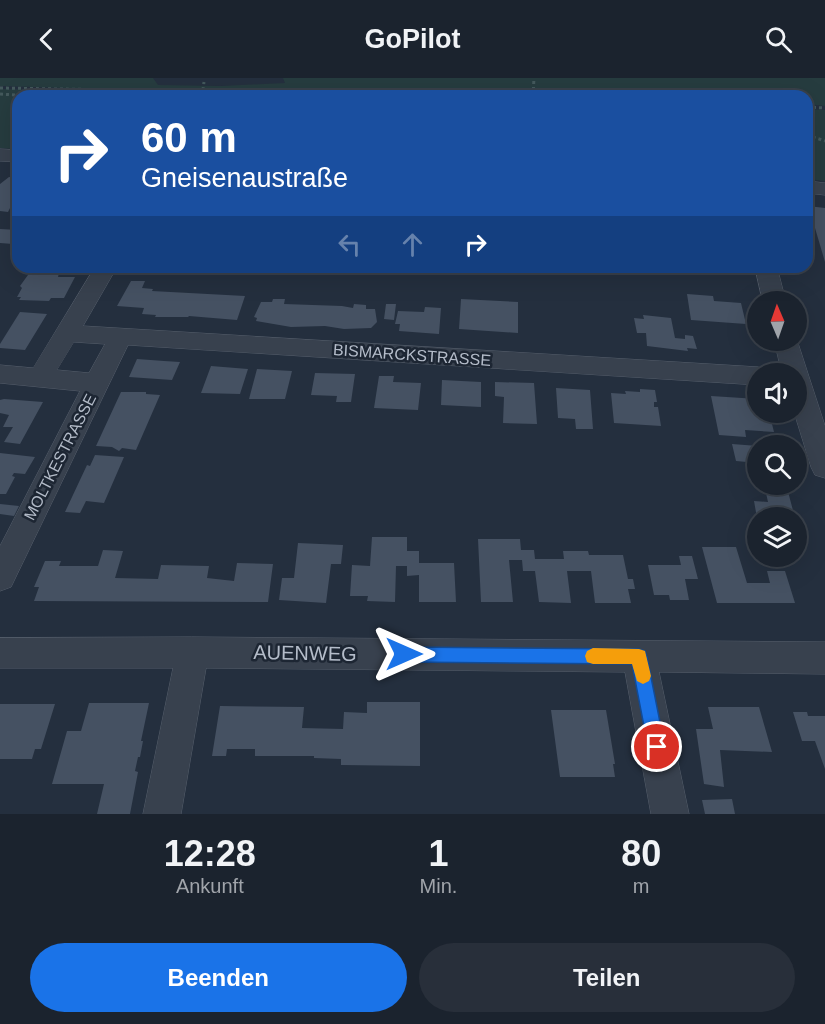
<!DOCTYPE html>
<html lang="de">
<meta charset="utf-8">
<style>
:root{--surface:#1b232e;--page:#282f3a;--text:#f1f3f6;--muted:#a0a4aa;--line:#39404a;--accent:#1a73e8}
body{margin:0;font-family:Helvetica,sans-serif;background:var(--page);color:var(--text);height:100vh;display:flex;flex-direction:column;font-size:22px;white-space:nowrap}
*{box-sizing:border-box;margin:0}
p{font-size:20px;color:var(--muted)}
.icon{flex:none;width:33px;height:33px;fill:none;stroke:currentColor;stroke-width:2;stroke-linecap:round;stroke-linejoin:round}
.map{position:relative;height:736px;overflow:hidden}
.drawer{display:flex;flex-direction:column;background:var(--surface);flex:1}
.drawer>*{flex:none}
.top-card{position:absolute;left:12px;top:12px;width:801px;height:183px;border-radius:18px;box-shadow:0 6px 24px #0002,0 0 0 2px var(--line);background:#1a4fa0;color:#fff;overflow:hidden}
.needle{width:39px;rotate:358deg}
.buttons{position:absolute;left:747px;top:213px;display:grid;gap:12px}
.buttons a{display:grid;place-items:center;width:60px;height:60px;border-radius:50%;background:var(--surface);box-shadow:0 6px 24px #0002,0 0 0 2px var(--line);font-size:30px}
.pin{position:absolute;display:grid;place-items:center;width:51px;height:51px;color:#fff;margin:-26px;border:3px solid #fff;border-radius:50%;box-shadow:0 2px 6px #0007}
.me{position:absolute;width:66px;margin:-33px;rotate:90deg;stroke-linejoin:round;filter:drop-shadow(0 0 4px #0008)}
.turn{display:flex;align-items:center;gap:21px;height:126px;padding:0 30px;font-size:27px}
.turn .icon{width:78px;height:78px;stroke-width:2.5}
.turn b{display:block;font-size:42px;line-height:51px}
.lanes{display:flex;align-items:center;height:57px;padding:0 30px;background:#0003;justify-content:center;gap:30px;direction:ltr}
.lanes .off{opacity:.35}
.eta{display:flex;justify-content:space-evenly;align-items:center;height:102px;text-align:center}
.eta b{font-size:36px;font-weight:600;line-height:42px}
.button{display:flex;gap:12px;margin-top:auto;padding:12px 30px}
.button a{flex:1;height:69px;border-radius:36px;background:var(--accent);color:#fff;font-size:24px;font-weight:600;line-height:69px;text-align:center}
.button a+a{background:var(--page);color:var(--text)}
header{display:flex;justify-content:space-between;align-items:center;height:78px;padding:0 30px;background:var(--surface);font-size:27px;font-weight:600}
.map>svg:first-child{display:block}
</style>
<header><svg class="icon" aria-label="back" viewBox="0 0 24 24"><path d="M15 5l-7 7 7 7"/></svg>GoPilot<svg class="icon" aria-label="search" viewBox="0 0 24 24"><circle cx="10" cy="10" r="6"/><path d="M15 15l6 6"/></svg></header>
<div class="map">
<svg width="825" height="736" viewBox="0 0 825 736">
<rect width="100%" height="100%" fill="#242f3e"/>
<path fill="#263c3f" d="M0 0H153L158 7 221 8 285 5 283 0H825V28L807 26V18L101 11 0 8Z
M0 11 345 18H18V71L0 70Z
M807 31 825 32V103L807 101Z"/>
<path fill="#455162" d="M9 99 18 100 15 110H18V125L12 126 8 134 0 133V106Z
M808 128 825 130V184L815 150 807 149V145H813Z
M0 151 18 152V158L13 166 0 165Z
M33 190 60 191 58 199H75L64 220H51L49 223 19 222 21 219H17L22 210 20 208Z
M131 203H145L142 210 153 211 152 213 245 218 237 242 189 238 188 239H155L156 237 142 236 144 230 117 228Z
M687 216 713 218 714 223 741 225 746 246 691 242Z
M273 221H285L284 226 342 228 353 230 354 226 366 227V231H375L377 244 371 250 344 251 325 248 291 249 256 243 257 240 254 239 261 224H272Z
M461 221 518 224V255L459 251Z
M386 226H396L394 242 384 241Z
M425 229 441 230 439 256 399 253 400 246H395L398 233 424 234Z
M20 234 47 236 25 272 0 270V266Z
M643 237 671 240 675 260 685 261V257L693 258 697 271 687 270 688 273 647 268 646 255H637L634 240 644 241Z
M137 281 164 283 180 284 172 302 129 299Z
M211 288 248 291 240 316 201 315Z
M257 291 292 293 285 321H249Z
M315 295 355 296 351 324H336L337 318 311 317Z
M379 298H394L393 304 421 305 418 332 374 330Z
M442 302 481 304V329L441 327Z
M495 304 534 305 537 346 503 345 504 319 495 318Z
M556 310 590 312 593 351H576L575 341 558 340Z
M640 311 655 312 657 324H654V329H658L661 348 614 345 611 315 626 316 625 313 640 314Z
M121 314H146V316L160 317 136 372 122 370 119 373 112 369 96 368Z
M711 318 758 321V334H769L774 354 745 352 746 359 719 357Z
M4 321 43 324 20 366 4 364 13 349H3L9 337 0 335V322Z
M732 366 758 368V401H750L747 384 736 383Z
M0 375 35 379 25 396 14 395 12 398 15 399 6 416H0Z
M95 377 124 379 104 425 86 423 80 435 65 434 87 387 90 388Z
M764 406H786L795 440H757L754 423 768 424Z
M0 426 19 428 14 438 0 436Z
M372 459H407V473H419V485H454L456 524H419V497L407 498V488H396L395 524 367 523 368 518H350L352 487 370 488Z
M478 461H520L521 472H534L535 481H564L563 473H588L589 477H623L628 501H633L635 511H628L631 525H595L591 493H567L571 525 539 524 535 493H523L522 482H509L513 524H481Z
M298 465 343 467 341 486H331L326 525 279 522 282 500H294Z
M702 469H736L747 505H770L767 493H785L795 525H717Z
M103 472 123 473 115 500 158 501 161 487 209 488 207 500 234 503 237 485 273 486 268 524 34 523 39 509H34L45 483H61L59 488H98Z
M679 478H692L698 501H685L689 522H670L669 517H654L648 487H681Z
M367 624H420V688L341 687V681L314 680V678H255V671H227L226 678H212L220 628 304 629 302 650 343 651 344 634 367 635Z
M89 625H149L141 663H143L140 679H138L135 693 138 694 130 736H97L104 706H52L67 653H81Z
M0 626H55L41 671H35L32 681H0Z
M708 629H759L772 674 720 672 724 709 704 706 696 651H713Z
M551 632H606L615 686H613L615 699H560Z
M793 634H807L808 638H825V691L815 663H802Z
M732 721 735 736H705L702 722Z"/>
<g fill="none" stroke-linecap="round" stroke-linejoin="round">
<defs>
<path id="minor" d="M0 71 18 72V84L0 83Z
M807 103 825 105V117L807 115Z
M95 189H117L83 248 758 289 767 292 769 296H758V307L128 267 11 509 0 513V468L80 313 0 305V287L33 290ZM74 264 105 266 89 295 57 292Z
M755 189H777L786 224H763Z
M796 259 825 348V400L815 397 811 389 794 334H796V296H782L774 262H796Z
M192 559 825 564V596L659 594 689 736H651L625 594 206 590 181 736H143L173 590H0V560Z"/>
</defs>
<use href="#minor" stroke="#565f6c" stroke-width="1"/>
<path stroke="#44595c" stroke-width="3" stroke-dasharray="3 3" stroke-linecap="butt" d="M0 10 483 18
M0 16 31 18
M202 18 204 4
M533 18 534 0
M807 29 825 30
M807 57 825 63"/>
<use href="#minor" fill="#38414e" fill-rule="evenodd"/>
</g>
<path fill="#1a73e8" stroke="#114b97" stroke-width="1.5" d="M404 569 639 571 645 573 647 579 665 669 663 675 657 677 650 675 648 669 632 586 404 584 398 582 396 576 398 571Z"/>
<path fill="#f59e0b" d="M593 570 639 571 645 573 651 598 649 603 643 606 637 603 632 586H593L587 584 585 578 587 573Z"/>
<g text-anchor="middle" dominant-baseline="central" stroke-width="5" stroke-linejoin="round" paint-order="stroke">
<g font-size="16" fill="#b4bcc9" stroke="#1d2633">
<text transform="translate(412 277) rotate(4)">BISMARCKSTRASSE</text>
<text transform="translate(60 379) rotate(-63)">MOLTKESTRASSE</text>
</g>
<g font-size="20" fill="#b4bcc9" stroke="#1d2633">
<text transform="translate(305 575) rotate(1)">AUENWEG</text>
</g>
</g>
</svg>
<div class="buttons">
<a><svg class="needle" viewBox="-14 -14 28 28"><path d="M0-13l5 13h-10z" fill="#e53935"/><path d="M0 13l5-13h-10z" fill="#a0a4aa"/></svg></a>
<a><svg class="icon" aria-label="sound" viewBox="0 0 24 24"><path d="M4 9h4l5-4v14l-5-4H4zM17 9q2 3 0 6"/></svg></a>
<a><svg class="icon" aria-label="search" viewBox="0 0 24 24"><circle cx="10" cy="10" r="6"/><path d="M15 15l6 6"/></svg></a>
<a><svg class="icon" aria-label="layers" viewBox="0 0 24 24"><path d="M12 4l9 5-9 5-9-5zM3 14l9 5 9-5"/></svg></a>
</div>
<div class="pin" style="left:657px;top:669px;background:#d93025"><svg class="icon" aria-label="arrive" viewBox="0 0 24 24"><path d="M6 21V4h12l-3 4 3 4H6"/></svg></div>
<svg class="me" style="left:404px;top:576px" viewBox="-20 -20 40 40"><path d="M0-17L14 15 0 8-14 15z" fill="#1a73e8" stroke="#fff" stroke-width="4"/></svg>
<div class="top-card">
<div class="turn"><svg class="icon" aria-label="right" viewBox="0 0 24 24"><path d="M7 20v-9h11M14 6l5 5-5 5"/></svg><div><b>60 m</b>Gneisenaustraße</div></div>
<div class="lanes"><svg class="icon off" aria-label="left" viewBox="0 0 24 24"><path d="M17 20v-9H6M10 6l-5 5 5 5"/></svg><svg class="icon off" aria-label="ahead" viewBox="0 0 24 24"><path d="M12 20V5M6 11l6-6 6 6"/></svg><svg class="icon" aria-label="right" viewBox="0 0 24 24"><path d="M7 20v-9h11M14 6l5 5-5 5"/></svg></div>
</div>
</div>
<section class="drawer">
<div class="eta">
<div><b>12:28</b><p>Ankunft</p></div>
<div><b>1</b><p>Min.</p></div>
<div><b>80</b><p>m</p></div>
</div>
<div class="button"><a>Beenden</a><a>Teilen</a></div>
</section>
